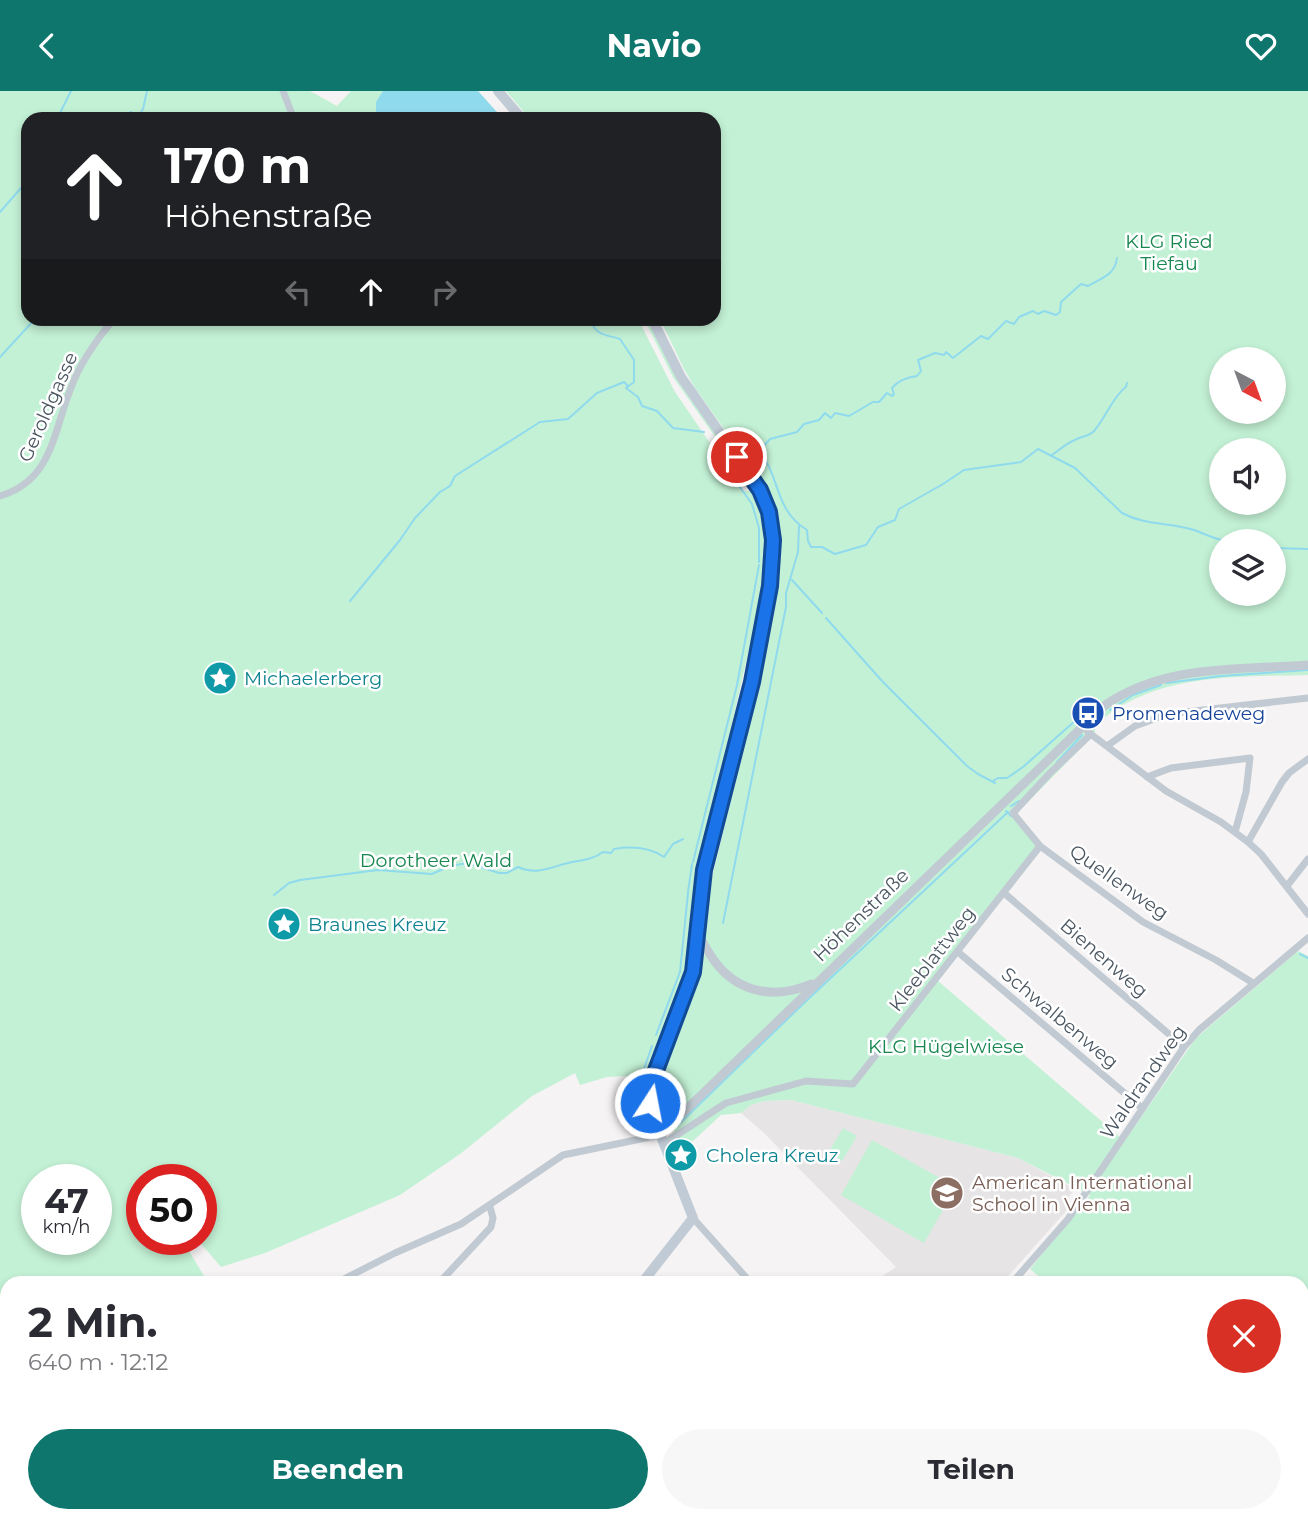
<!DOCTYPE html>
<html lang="de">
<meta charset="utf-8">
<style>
:root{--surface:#fff;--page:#f7f7f7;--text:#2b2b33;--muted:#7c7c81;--accent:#0f766e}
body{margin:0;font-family:Montserrat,sans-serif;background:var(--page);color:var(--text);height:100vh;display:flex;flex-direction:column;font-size:26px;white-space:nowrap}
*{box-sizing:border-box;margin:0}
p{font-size:23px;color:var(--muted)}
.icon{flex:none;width:38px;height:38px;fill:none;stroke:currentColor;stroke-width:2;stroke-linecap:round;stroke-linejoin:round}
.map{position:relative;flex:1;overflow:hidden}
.panel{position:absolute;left:0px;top:1185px;width:1309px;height:247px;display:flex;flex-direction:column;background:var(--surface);border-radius:21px 21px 0 0;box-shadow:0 4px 10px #0003}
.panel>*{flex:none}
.banner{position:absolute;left:21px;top:21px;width:700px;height:214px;border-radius:21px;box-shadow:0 4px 10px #0003;background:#202124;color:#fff;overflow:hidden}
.needle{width:46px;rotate:139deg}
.tools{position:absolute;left:1209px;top:256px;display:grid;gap:14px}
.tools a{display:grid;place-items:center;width:77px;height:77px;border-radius:50%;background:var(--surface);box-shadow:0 4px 10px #0003;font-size:35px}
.speed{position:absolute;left:21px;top:1073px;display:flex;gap:14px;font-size:35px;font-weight:700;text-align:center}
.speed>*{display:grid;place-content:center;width:91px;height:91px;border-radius:50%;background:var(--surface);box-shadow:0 4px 10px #0003;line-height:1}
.speed small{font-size:18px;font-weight:400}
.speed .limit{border:10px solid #d22;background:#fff;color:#111}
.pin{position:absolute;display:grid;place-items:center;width:60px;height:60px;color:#fff;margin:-30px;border:4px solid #fff;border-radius:50%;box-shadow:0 2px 7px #0007}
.me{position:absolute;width:77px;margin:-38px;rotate:11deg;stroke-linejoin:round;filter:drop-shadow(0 0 5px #0008)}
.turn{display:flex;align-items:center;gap:24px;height:147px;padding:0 28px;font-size:32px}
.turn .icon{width:91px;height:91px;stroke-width:2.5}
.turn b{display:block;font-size:49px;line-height:60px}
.lanes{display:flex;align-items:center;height:66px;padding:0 28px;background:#0003;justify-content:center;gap:35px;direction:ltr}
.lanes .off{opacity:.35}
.round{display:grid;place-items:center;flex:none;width:74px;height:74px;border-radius:37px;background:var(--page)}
.summary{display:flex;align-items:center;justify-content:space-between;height:119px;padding:0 28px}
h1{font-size:42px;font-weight:700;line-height:52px}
.primary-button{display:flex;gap:14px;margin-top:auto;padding:14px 28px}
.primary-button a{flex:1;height:80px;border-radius:42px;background:var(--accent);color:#fff;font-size:28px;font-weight:700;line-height:80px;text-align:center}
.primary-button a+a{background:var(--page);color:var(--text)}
header{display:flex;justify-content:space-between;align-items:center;height:91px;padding:0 28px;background:var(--accent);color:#fff;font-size:32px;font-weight:700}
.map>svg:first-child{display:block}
</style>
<header><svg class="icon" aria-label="back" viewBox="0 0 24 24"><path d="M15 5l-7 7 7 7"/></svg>Navio<svg class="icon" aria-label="heart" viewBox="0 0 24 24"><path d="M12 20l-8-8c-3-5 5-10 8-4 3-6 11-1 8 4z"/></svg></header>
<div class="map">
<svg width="1308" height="1430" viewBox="0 0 1308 1430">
<rect width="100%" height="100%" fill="#f5f3f3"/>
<path fill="#e6e4e5" d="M791 1009 1018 1067 1075 1098 1066 1109 1067 1119 1002 1192H872L896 1176 763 1041 741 1022 751 1014 764 1010Z"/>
<path fill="#c3f1d5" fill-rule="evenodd" d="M0 0H310L337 15 351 0H478L503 28H28V228H638L675 301 743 400H756C772 439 766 470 760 510L694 799 690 854 682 897 646 992 641 1023 637 1024 628 996V985L607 986 580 994 575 982 532 1005 460 1063 400 1104 265 1162 221 1176 197 1148H201V1088H142V1148H182L208 1192H7V1321L0 1325ZM37 1088H96V1148H37Z
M506 0H1308V584C1233 586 1155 581 1095 634V641L1087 651 1020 719 1017 724 1044 755 938 890 1120 1046 1126 1048 1196 947 1298 860 1308 865V1430H1081L1070 1425 1302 1424V1192H1047L1030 1178 1090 1104 1018 1067 791 1009 764 1010 751 1014 741 1022 721 1024 681 1061 674 1039 661 1019 658 1007 662 982 694 901 700 878 707 815 713 782 752 623 770 538 777 499 779 444 772 410 762 391 695 297 684 278 660 228H714V28H530ZM1222 268H1274V320H1222ZM1222 359H1274V411H1222ZM1222 450H1274V502H1222Z
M644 228H647L682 296 755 398 751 397 673 286Z
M843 1037 857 1045 842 1070 828 1062Z
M872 1049 956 1096 924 1152 841 1104Z
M0 1352 7 1360V1424L23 1425 17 1430H0Z
M967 1425H998L1042 1430H978Z"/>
<path fill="#90daee" d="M383 0H478L503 28H383L376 22V11Z"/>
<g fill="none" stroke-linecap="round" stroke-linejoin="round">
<path stroke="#90daee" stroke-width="2" d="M57 28 71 0
M128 28 130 21 139 24 143 18 147 0
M0 121 28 89
M590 228C596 246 606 243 620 248L634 269V291L626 297 638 306 642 315 657 320 673 337 704 341
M0 266 35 228
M733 347C739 350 749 351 754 356 782 380 771 417 807 439L808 450 811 456H822L835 463 866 454 878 436 895 429 899 418 943 393 964 379 1021 371 1038 358 1075 377 1122 422C1146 435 1170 431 1194 439 1205 443 1214 448 1226 450
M755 355 763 356 770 348 797 341 804 333 819 329 825 322 831 327 835 322 849 325 873 311H879L887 302 892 305 894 303 892 297C898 290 908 286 917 285L921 280 918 269 935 262 944 264 946 261 953 267 981 245 988 248 1006 230 1014 233 1019 226 1033 220 1038 223 1044 220 1056 224 1060 221 1061 211 1081 193 1088 195C1102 187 1115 184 1117 167
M715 361 752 413 759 437V471
M1052 364C1059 359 1067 352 1075 349 1082 345 1088 346 1094 340 1105 328 1113 305 1126 296L1127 292
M1274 457 1308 458
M792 489 822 522
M350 510 400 449 415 427 440 401 450 395 455 385 540 331 568 328 597 302 624 291 628 295
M826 527 882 590 967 675 978 683 995 692
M1166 592 1221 585 1308 579
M1110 619 1133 604 1161 594
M1057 671 1082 644
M993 690 998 687H1007L1023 676 1093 614
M1011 715 1019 710
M1006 720 1011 725
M693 771 737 594 759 474
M688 801 692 773
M274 804 289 792 300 789 378 779 432 783 450 775 468 772 499 782H507L518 776C538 785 553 775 572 771 583 769 594 768 603 761L611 762 614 758C632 755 649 756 664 766L673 753 683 748
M723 832 786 516V502L798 461 799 435
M1300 863 1308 867
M656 944 680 881 688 802
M638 1011 639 992 652 955
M678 1034 804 912 1008 721
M1011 1424 1015 1428 1024 1430
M1291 1430 1296 1427"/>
<path stroke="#c1cad2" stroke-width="7" d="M283 0 294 28
M0 405C53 389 53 341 71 297 80 272 97 248 114 228
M1088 641 1166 700 1221 731 1248 751 1261 763 1308 823
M1091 643 1050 682 1013 722 1040 755 1143 831 1216 869 1253 892
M1107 655 1135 635 1168 623 1308 607
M1147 686 1171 677 1250 667 1246 701 1235 741
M1248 751 1282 691 1289 682 1308 668
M1287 795 1308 768
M1004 802 1184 956
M958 861 1142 1017
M663 1053 726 1012 806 990 853 993 1040 755
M693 1127 751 1192
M336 1192 395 1162 461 1133 563 1064 660 1044
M439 1192 491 1136 493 1127 490 1116
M1012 1192 1068 1128 1184 956 1199 939 1308 847
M0 1331 7 1327
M0 1368 7 1376
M0 1410 7 1406
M463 1424 468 1430
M589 1424 595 1430
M60 1430 62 1424
M787 1430 792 1424"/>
<path stroke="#c1cad2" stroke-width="9" d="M698 843C704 853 709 863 716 872 740 903 777 908 811 893
M660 1044 1104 615C1163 573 1239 579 1308 574"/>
<path stroke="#c1cbd6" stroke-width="10" d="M498 0 522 28
M642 1192 693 1127 655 1030 649 1005 655 981 693 881 697 860 701 795 752 591 770 495 773 438 769 420 760 399 681 286 652 228
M409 1430 417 1424"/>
</g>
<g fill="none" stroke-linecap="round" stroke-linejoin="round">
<defs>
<path id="route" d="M650 1012 652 990 693 881 704 779 752 591 770 495 773 449 769 421 760 399 737 366"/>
</defs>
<use href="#route" stroke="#114b97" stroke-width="18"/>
<use href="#route" stroke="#1a73e8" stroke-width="12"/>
</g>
<defs>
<symbol id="sight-disc" viewBox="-11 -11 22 22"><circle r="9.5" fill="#0f9aa8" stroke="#fff"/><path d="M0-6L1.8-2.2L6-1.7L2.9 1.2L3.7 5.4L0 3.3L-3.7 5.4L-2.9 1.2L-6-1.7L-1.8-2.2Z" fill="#fff"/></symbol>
<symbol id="bus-disc" viewBox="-11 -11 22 22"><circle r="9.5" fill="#1a4fb4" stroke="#fff"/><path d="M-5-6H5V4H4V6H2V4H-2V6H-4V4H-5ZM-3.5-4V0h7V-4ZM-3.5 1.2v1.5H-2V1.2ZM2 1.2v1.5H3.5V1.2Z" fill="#fff"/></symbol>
<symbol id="school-disc" viewBox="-11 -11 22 22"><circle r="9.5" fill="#8d6e63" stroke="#fff"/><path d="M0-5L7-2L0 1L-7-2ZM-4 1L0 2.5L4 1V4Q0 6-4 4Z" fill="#fff"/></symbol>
</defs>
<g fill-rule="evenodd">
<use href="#sight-disc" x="201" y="568" width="38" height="38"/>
<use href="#bus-disc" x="1069" y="603" width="38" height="38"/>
<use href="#sight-disc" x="265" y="814" width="38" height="38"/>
<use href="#sight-disc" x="662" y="1045" width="38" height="38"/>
<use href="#school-disc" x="928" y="1083" width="38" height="38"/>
</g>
<g text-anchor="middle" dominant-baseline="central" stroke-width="5" stroke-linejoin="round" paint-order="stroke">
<g font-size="19" fill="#17864f" stroke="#fff">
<text x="1169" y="150">KLG Ried<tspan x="1169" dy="22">Tiefau</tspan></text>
<text x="436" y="769">Dorotheer Wald</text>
<text x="946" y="955">KLG Hügelwiese</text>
</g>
<g font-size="19" fill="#4a5661" stroke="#fff">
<text transform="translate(48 316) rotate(-66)">Geroldgasse</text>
<text transform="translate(1119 791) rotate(35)">Quellenweg</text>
<text transform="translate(861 824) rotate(-44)">Höhenstraße</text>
<text transform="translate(1104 867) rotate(41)">Bienenweg</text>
<text transform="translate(932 868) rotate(-52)">Kleeblattweg</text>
<text transform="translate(1060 927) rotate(40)">Schwalbenweg</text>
<text transform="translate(1143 991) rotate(-55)">Waldrandweg</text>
</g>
<g font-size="19" fill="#0d838f" stroke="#fff" text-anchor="start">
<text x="244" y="587">Michaelerberg</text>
<text x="308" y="833">Braunes Kreuz</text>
<text x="706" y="1064">Cholera Kreuz</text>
</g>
<g font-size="19" fill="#164399" stroke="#fff" text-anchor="start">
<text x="1112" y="622">Promenadeweg</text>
</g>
<g font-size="19" fill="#785e54" stroke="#fff" text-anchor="start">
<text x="972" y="1091">American International<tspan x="972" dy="22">School in Vienna</tspan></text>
</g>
</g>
</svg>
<div class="tools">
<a><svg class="needle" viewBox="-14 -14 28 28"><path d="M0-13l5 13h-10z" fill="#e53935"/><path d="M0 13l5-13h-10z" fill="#7c7c81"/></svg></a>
<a><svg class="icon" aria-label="sound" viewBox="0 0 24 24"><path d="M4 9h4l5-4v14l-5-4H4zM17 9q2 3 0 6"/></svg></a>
<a><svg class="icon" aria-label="layers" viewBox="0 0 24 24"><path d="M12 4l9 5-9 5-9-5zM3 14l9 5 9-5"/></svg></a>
</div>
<div class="speed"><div>47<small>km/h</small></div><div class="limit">50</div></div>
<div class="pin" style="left:737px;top:366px;background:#d93025"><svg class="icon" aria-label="arrive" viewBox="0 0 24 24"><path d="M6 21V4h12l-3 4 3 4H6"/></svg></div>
<svg class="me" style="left:650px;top:1012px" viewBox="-20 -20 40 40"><circle r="17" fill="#1a73e8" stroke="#fff" stroke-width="3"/><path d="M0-11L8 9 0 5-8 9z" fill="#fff"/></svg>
<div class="banner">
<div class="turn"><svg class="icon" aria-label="ahead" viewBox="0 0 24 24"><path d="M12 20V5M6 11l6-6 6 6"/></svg><div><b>170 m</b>Höhenstraße</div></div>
<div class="lanes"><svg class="icon off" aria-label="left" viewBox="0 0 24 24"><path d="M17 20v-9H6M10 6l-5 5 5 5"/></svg><svg class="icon" aria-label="ahead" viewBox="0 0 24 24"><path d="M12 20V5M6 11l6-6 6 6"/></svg><svg class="icon off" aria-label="right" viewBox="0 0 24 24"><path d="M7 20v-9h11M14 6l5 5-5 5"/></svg></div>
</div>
<section class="panel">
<div class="summary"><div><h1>2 Min.</h1><p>640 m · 12:12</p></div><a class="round" style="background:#d93025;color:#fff"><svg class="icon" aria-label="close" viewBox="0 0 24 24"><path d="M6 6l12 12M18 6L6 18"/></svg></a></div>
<div class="primary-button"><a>Beenden</a><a>Teilen</a></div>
</section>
</div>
